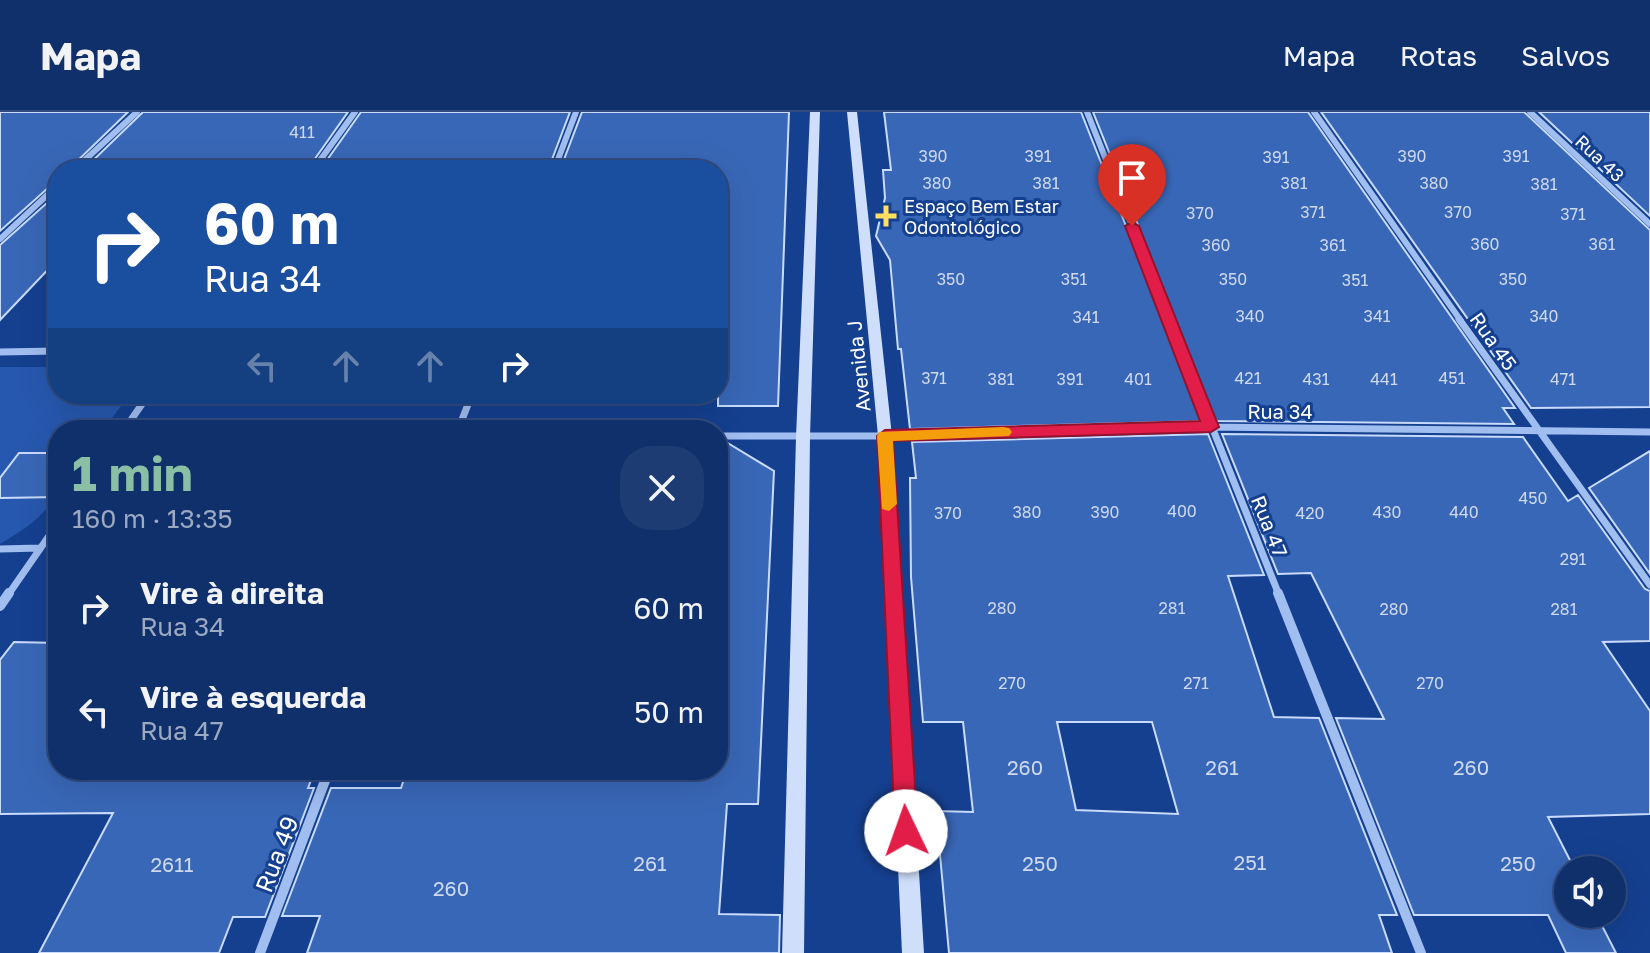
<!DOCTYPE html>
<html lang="pt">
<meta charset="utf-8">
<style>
:root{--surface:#10306c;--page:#1e3c74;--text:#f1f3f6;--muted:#9ca9c2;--line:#304b7f;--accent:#8abfa5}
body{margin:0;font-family:"Golos Text",sans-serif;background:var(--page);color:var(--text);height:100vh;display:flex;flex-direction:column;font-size:30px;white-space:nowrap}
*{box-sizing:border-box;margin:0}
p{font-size:26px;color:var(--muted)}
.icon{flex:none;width:44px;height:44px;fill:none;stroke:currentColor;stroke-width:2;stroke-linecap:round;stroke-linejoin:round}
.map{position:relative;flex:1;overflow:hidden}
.details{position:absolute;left:48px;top:308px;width:680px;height:360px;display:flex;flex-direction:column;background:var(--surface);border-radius:32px;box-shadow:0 8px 32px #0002,0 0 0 2px var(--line)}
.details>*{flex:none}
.hud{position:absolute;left:48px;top:48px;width:680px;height:244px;border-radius:32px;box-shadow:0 8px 32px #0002,0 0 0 2px var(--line);background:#1a4fa0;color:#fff;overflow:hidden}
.tools{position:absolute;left:1554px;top:744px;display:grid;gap:16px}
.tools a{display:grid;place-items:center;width:72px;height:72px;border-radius:50%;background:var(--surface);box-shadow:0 8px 32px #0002,0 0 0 2px var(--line);font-size:40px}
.pin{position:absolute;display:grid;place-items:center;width:68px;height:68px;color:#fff;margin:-82px -34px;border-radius:50% 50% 50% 0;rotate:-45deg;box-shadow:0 0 8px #0007}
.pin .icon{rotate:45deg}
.me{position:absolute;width:88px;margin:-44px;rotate:357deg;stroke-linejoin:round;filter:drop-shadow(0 0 6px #0008)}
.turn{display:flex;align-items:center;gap:28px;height:168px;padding:0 24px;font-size:36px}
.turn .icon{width:104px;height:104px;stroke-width:2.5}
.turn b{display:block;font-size:56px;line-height:68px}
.lanes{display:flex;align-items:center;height:76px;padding:0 24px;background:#0003;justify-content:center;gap:40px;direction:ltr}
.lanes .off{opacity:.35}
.round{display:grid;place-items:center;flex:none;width:84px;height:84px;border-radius:32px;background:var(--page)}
.summary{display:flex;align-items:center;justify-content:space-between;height:136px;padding:0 24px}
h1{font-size:48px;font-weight:700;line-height:60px;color:var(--accent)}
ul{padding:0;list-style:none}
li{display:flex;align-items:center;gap:24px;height:104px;padding:0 24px}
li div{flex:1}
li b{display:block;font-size:30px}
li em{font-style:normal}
header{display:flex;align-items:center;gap:48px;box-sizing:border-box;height:112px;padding:0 40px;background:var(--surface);border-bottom:2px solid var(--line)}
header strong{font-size:38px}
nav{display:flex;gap:44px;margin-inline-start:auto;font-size:28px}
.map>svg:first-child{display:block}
</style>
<header>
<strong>Mapa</strong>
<nav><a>Mapa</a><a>Rotas</a><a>Salvos</a></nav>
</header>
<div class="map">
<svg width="1650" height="841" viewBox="0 0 1650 841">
<rect width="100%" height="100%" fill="#154090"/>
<path fill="#2758af" d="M0 255H58V282H130L103 318H58C58 386 62 395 0 432Z"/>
<path fill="#3967b7" stroke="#c8dbfc" stroke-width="2" fill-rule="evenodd" d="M0 0H128L68 58H58V67L0 119Z
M143 0H348L307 58H83Z
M361 0H570L548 58H320Z
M582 0H789L778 294H718V58H560Z
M884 0H1081L1203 309 910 317 901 237H898L890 148 876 124 885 86 883 58H891Z
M1093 0H1308L1515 296H1503L1514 312 1216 309Z
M1321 0H1524L1650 118V295L1531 296Z
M1539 0H1650V104Z
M58 81V147L0 208V133Z
M1208 322 1264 463 1228 464 1274 605 1319 606 1397 803H1379L1392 841H949L936 699 973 700 963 610H923L911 465 910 366H916L912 330ZM1057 610H1152L1178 702 1076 698Z
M1222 322 1523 325 1568 389 1578 383 1645 477 1650 479V529L1603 530 1650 599V702L1548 705 1575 758H1568V802H1596L1616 841H1566L1548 803H1414L1336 606 1384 607 1311 461 1278 462Z
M718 330H726L774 359 758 692H727L719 802 780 803 779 841H307L320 804H282L331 676H401L407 658H718Z
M1650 339V462L1589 376Z
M19 341H58V385L0 386V366Z
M14 530 58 531V658H315L308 676H314L265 805H233L219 841H39L113 701 0 702V548Z"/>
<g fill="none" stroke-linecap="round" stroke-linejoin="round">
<path stroke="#a1bef1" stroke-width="6" d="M1087 0 1170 209
M1314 0 1461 209
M1530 0 1650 112
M74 58 137 0
M313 58 355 0
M554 58 576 0
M0 127 58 73"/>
<path stroke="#a1bef1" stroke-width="7" d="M1169 207 1279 483
M1459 207 1650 473
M0 240 58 239
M124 318 149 282
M458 318 472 282
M718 324H885L1211 315 1650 320
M0 437 40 436
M8 483 58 411"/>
<path stroke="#a1bef1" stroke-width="10" d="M1278 481 1421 841
M0 494 9 481
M260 841 329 658"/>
<path fill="#cfdefb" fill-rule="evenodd" d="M810 0H820L810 325 804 841H782L796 325Z
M847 0H857L892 324 924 841H902L878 324Z"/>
</g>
<path fill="#e11d48" stroke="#92132f" stroke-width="2" d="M1132 110 1139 114 1219 315 1211 320 893 329 918 719 915 727 906 731 898 727 895 719 877 324 885 318 1200 309 1125 114Z"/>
<path fill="#f59e0b" d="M1003 315 1009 316 1012 320 1009 324 893 329 897 392 889 399 882 397 877 324 879 320Z"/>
<path fill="#ffde60" stroke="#154090" stroke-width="3" d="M882 92h8v8h8v8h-8v8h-8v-8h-8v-8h8z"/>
<g text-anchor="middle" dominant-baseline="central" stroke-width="6" stroke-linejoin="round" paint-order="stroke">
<g font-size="16" fill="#ced9ed">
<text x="302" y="20">411</text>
<text x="933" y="44">390</text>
<text x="1038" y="44">391</text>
<text x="1412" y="44">390</text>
<text x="1516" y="44">391</text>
<text x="1276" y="45">391</text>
<text x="937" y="71">380</text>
<text x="1046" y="71">381</text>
<text x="1294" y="71">381</text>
<text x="1434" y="71">380</text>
<text x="1544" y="72">381</text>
<text x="1313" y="100">371</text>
<text x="1458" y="100">370</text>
<text x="1200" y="101">370</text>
<text x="1573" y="102">371</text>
<text x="1485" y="132">360</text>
<text x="1602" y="132">361</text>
<text x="1216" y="133">360</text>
<text x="1333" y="133">361</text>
<text x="951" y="167">350</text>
<text x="1074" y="167">351</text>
<text x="1233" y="167">350</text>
<text x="1513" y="167">350</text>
<text x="1355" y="168">351</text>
<text x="1250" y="204">340</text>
<text x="1377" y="204">341</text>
<text x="1544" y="204">340</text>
<text x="1086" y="205">341</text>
<text x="934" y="266">371</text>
<text x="1248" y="266">421</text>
<text x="1452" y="266">451</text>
<text x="1001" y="267">381</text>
<text x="1070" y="267">391</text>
<text x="1138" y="267">401</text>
<text x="1316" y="267">431</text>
<text x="1384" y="267">441</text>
<text x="1563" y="267">471</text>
<text x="1533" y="386">450</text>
<text x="1182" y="399">400</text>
<text x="1027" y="400">380</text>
<text x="1105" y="400">390</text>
<text x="1387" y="400">430</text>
<text x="1464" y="400">440</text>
<text x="948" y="401">370</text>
<text x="1310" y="401">420</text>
<text x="1573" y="447">291</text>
<text x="1002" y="496">280</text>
<text x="1172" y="496">281</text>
<text x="1394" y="497">280</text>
<text x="1564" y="497">281</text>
<text x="1012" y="571">270</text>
<text x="1196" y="571">271</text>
<text x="1430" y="571">270</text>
</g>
<g font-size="18" fill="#fff" stroke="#154090">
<text transform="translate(1600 46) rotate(43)">Rua 43</text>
</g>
<g font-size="18" fill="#fff" stroke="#154090" text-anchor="start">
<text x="904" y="94">Espaço Bem Estar<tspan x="904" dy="21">Odontológico</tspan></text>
</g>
<g font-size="20" fill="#fff" stroke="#154090">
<text transform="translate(1494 229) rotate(55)">Rua 45</text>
<text transform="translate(858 254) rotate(-96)">Avenida J</text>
<text x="1280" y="299">Rua 34</text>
<text transform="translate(1270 414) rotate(68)">Rua 47</text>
</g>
<g font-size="20" fill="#ced9ed">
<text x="1025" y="655">260</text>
<text x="1222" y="655">261</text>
<text x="1471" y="655">260</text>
<text x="1250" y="750">251</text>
<text x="650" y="751">261</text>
<text x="1040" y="751">250</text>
<text x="1518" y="751">250</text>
<text x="172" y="752">2611</text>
<text x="451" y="776">260</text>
</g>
<g font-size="24" fill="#fff" stroke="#154090">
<text transform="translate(276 742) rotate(-69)">Rua 49</text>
</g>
</g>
</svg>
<div class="tools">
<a><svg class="icon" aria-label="sound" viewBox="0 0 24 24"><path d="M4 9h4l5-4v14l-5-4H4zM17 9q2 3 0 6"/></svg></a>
</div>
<div class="pin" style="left:1132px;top:114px;background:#d93025"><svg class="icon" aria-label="arrive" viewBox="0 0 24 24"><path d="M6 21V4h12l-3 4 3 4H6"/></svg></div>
<svg class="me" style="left:906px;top:719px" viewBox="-20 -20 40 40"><circle r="19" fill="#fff"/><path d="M0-13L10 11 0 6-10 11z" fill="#e11d48"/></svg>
<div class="hud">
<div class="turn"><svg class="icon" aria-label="right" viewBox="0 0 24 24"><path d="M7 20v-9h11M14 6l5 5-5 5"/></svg><div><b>60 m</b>Rua 34</div></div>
<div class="lanes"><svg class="icon off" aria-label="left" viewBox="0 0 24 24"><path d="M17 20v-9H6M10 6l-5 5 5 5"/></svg><svg class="icon off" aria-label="ahead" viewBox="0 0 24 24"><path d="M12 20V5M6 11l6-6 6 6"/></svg><svg class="icon off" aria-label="ahead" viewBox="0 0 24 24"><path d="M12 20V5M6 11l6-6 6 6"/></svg><svg class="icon" aria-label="right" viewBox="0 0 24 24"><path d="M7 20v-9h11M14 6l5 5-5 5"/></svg></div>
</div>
<section class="details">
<div class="summary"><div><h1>1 min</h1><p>160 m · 13:35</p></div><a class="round"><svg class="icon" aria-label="close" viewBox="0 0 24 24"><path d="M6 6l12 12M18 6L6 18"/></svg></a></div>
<ul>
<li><svg class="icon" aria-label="right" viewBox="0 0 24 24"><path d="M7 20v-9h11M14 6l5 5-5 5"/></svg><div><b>Vire à direita</b><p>Rua 34</p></div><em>60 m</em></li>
<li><svg class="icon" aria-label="left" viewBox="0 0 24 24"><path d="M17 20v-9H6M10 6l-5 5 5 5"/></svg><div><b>Vire à esquerda</b><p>Rua 47</p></div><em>50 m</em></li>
</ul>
</section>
</div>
